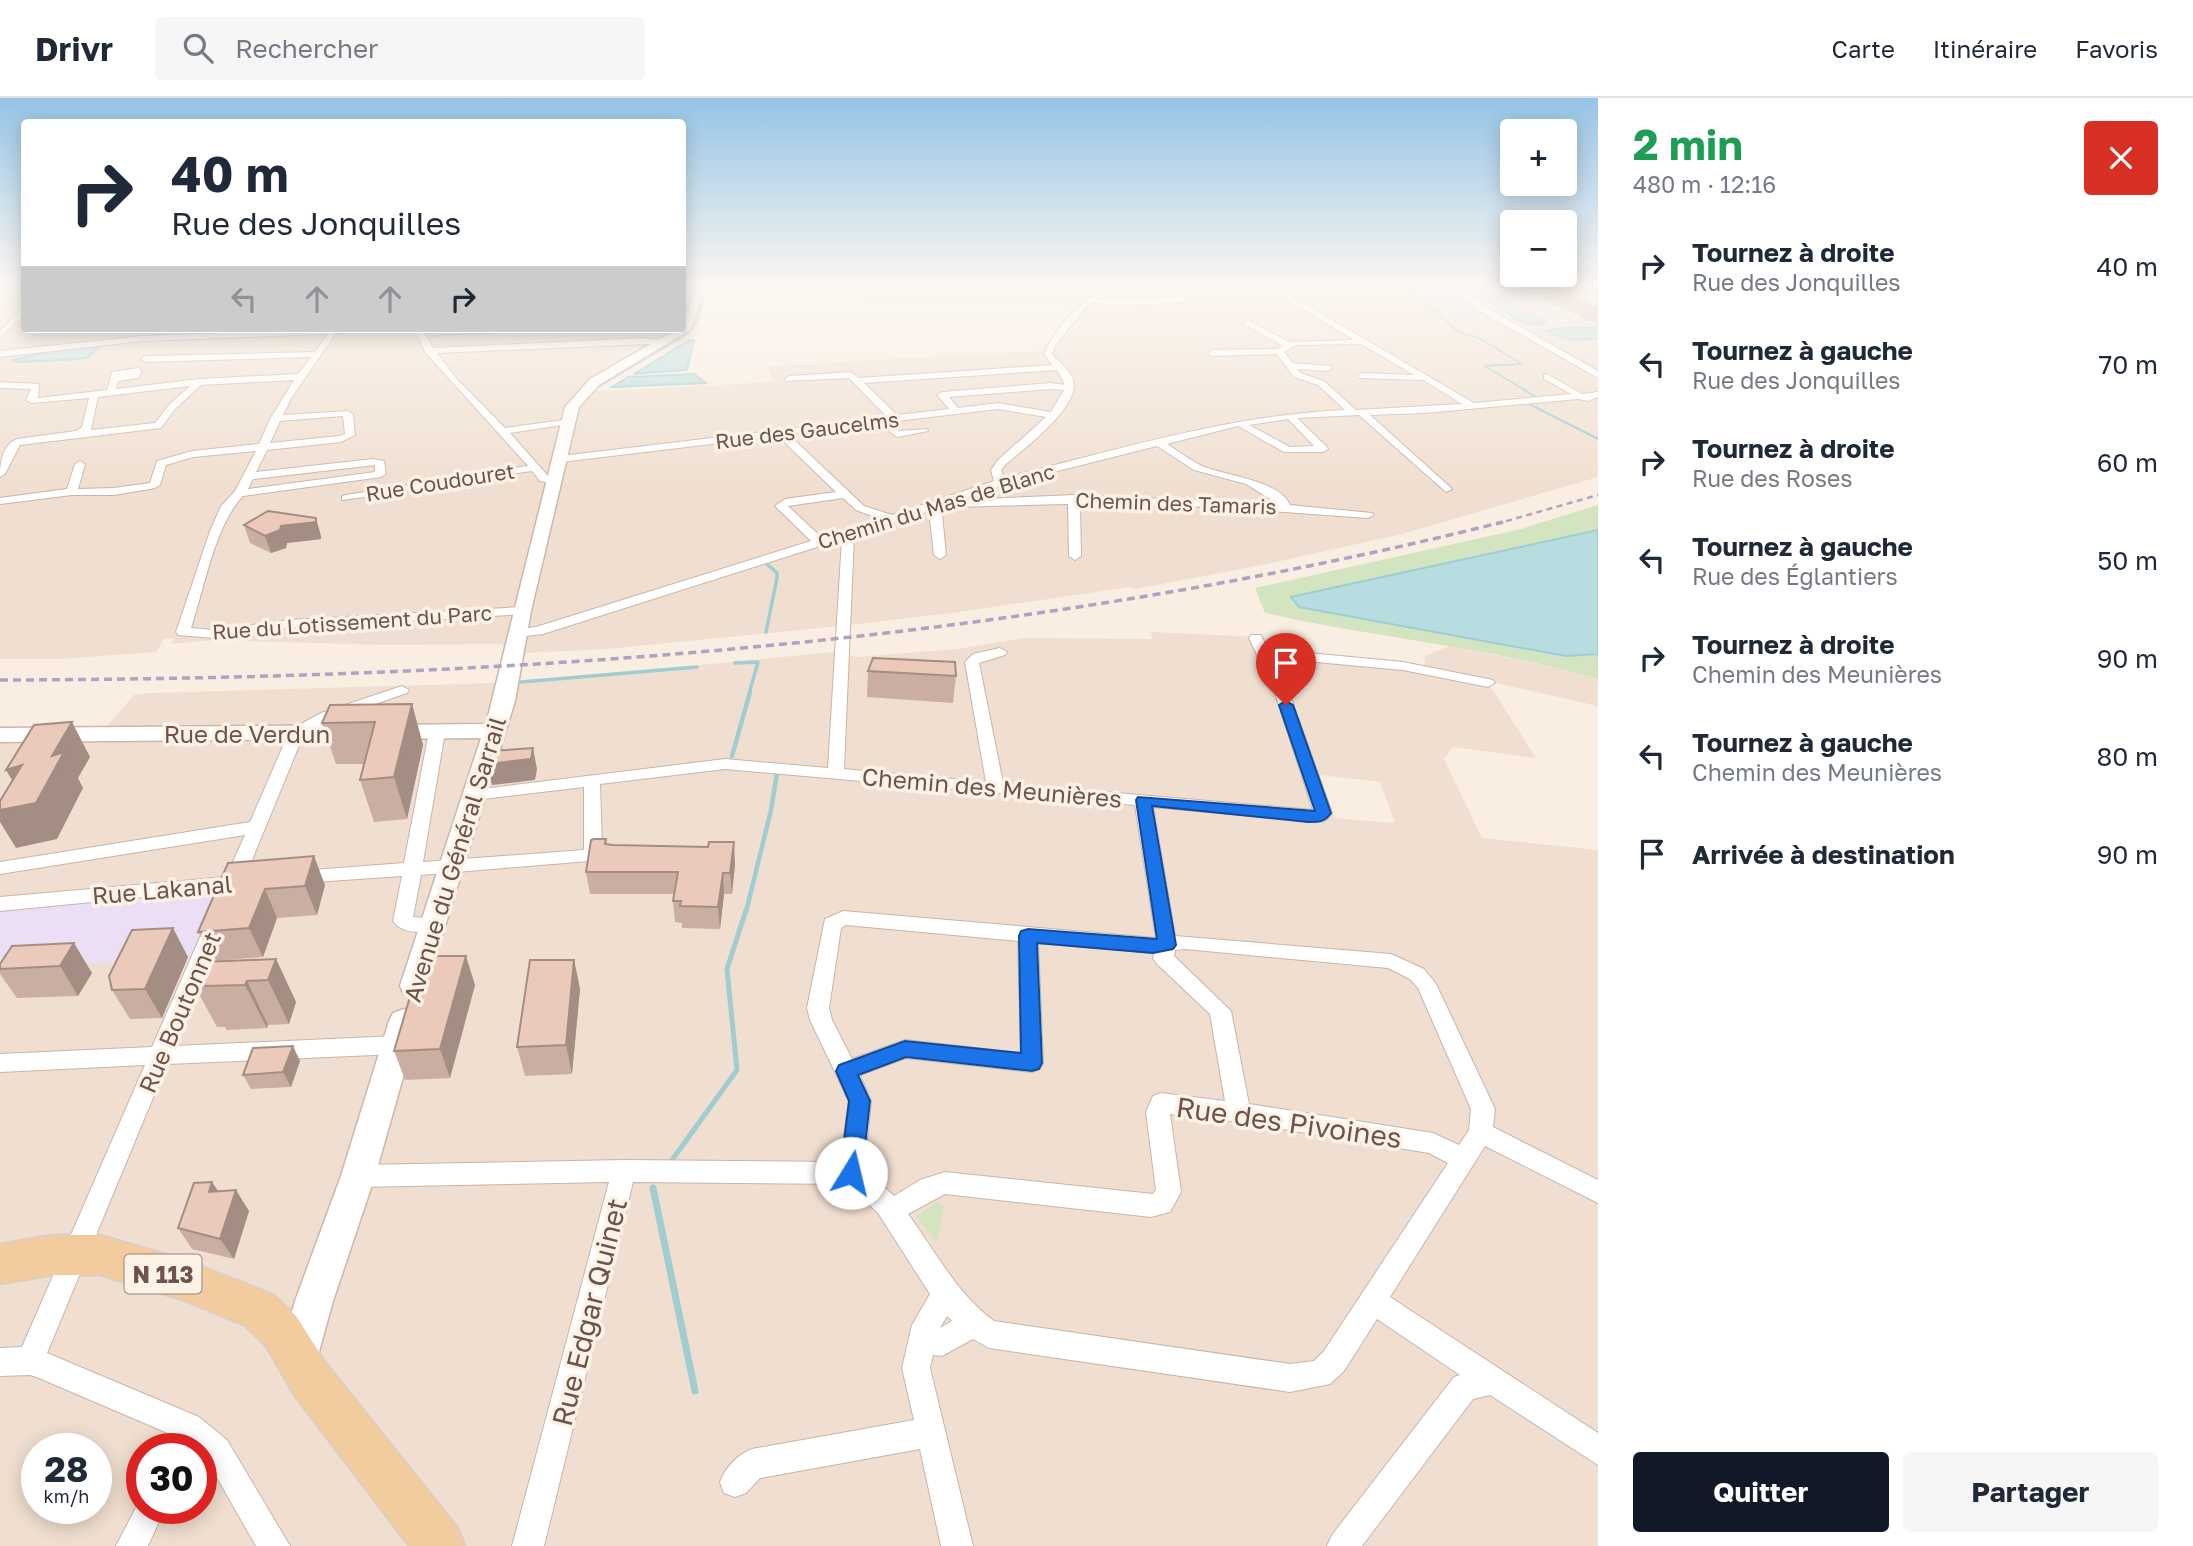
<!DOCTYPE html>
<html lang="fr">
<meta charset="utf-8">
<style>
:root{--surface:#fff;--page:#f6f6f7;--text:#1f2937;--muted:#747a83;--line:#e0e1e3;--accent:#111827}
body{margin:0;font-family:"Golos Text",sans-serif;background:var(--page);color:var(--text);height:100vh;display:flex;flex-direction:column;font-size:26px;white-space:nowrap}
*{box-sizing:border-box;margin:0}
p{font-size:23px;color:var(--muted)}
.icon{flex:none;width:38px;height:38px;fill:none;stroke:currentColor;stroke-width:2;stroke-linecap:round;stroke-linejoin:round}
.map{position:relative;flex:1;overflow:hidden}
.drawer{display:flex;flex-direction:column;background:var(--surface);width:595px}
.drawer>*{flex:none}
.top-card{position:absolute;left:21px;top:21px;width:665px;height:214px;border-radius:7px;box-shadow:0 4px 18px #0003;background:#fff;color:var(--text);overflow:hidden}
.controls{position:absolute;left:1500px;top:21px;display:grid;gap:14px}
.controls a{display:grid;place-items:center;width:77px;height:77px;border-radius:7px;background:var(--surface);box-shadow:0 4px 18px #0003;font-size:35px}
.speed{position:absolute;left:21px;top:1335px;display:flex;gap:14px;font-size:35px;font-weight:700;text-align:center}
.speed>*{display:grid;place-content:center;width:91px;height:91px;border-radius:50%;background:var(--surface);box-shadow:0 4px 18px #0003;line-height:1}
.speed small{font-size:18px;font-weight:400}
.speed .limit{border:10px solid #d22;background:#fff;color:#111}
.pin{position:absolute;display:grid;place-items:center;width:60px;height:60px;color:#fff;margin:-72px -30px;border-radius:50% 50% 50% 0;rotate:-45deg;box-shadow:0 0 7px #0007}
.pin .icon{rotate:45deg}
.me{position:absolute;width:77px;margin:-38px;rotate:9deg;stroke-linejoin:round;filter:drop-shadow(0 0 5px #0008)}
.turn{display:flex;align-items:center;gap:24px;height:147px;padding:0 35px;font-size:32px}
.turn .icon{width:91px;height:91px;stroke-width:2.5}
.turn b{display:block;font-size:49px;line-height:60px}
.lanes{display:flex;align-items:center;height:66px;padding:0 35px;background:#0003;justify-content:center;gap:35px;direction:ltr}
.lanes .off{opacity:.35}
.round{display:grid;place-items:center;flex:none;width:74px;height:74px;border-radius:7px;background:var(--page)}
.head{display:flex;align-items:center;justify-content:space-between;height:119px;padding:0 35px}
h1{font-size:42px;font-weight:700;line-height:52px;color:#1e9e55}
.button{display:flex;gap:14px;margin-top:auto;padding:14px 35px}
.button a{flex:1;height:80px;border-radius:7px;background:var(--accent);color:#fff;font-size:28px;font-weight:700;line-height:80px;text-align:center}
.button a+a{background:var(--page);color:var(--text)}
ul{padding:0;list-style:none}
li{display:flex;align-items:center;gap:21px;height:98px;padding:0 35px}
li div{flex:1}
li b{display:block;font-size:26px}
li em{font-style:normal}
header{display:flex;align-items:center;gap:42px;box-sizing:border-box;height:98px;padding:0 35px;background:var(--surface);border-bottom:2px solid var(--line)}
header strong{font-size:33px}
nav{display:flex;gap:38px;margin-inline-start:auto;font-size:24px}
.search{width:490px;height:63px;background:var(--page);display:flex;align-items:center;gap:18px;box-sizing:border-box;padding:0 24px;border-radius:7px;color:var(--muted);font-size:26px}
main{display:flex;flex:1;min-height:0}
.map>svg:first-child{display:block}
</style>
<header>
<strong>Drivr</strong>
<div class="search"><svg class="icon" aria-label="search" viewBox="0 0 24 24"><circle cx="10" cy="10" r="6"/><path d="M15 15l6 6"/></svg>Rechercher</div>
<nav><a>Carte</a><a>Itinéraire</a><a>Favoris</a></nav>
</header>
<main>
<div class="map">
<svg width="1598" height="1448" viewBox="0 0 1598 1448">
<rect width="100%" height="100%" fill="#f9eee1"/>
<path fill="#f0dfd0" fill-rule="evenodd" d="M0 188H24V231H682L594 293 774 284 767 268 1041 253 1079 202 1102 188H1403L1456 223H1508L1554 250 1598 247V379L1402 436 1262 467 1135 491 1130 489 952 515 850 527 607 551 527 555 524 559 503 560V546L385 547 211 542 172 546 174 540 164 541 156 554 59 561H0Z
M1151 534 1260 539 1273 552 1396 563 1424 569 1425 558 1449 548 1568 572 1598 581V608L1487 583 1536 660 1453 649 1444 661 1482 740 1598 752V1448H0V637L100 636 134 597 151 595 529 584 833 554 856 559 957 551 1024 540 1152 541ZM1319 677 1380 684 1395 725 1335 720ZM37 1351H96V1410H37ZM142 1351H201V1410H142Z"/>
<path fill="#e8e1dc" d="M1403 188H1598V247L1553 250 1508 223H1456Z"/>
<path fill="#ebdef5" d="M713 188H875L879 199H709Z
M220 792 192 859 0 871V809Z"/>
<path fill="#d3e4c1" d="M876 188H1102L1079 202 865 205V199H879Z
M1598 407V581C1489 549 1375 540 1265 515L1255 490 1521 431Z
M938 1104 944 1110 937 1146 916 1118Z"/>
<path fill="#b8dde0" stroke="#9fcdd0" stroke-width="2" d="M1477 193 1486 194 1546 224C1523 234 1496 206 1477 193Z
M1598 229V240C1579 242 1564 243 1547 233 1561 227 1582 232 1598 229Z
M690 242H694L687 272 634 276Z
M99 249 87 260 79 261 17 264 13 262 64 250Z
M694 276 706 285 612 289 628 279Z
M1598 432V556L1566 558 1299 509 1291 499Z"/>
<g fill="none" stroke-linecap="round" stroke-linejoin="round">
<path stroke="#9fcdd0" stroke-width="2" d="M1405 188 1460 235 1479 240 1522 266 1485 268 1526 293
M431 238 555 231
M598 289 687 236 697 223 707 188"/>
<path stroke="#9fcdd0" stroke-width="2.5" d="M1523 291 1534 298
M1527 305 1598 341"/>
<path stroke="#9fcdd0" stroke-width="3.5" d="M766 534 777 480V475L768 467
M735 565 758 564 749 596
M521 584 697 569"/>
<path stroke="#9fcdd0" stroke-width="4.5" d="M732 658 750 594
M746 814 771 712 777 675"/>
<path stroke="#9fcdd0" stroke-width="5" d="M672 1062 737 972 727 871 746 812"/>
<path stroke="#9fcdd0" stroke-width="7" d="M653 1090 695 1293"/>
<defs>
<path id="minor" d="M1107 188H1115L1097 201 1118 203 1183 198 1187 200 1180 205 1118 207 1091 205 1087 208 1056 246 1052 256C1059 264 1074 275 1074 287 1075 312 1024 351 1006 366L1001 372 1004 380C1117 352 1229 317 1345 312L1318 287 1294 279 1277 256 1212 258 1208 255 1212 252 1277 251 1283 248 1244 226 1247 222 1289 244 1354 242 1265 188H1274L1474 305 1571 296 1544 281V277L1547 276 1582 296 1598 294V299L1588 303 1578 301 1425 315 1370 317 1450 389 1452 391 1446 394 1359 317 1297 320 1327 349 1328 351 1323 354H1284L1238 328 1167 346C1178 353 1189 361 1200 367 1222 378 1279 381 1290 407L1372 415 1374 417 1368 420 1212 409 1080 406 1081 458 1075 462 1069 458 1068 406 952 409 947 407 938 410 942 416 946 457 940 461 934 457 929 413 854 437 844 671 986 684 965 564 973 556 1000 550 1007 554 1005 557 979 565 1003 685 1313 712 1273 589 1249 540 1251 537H1261L1268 551 1403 564 1493 582 1495 585 1488 589 1403 572 1273 560 1287 589 1332 715 1326 722 1320 724 1153 709 1175 838 1391 856 1424 871 1436 886 1495 1011 1493 1029 1598 1082V1105L1485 1048 1390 1199 1598 1335V1367L1490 1297 1473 1301 1362 1448H1327L1332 1437 1454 1279 1460 1277 1377 1221 1344 1273 1330 1286 1290 1294 989 1250 973 1241 942 1258 933 1257 930 1270 973 1448H941L920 1351 760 1380 746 1395 735 1399 724 1395 720 1384C726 1369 737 1357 752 1351L914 1322 902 1270 912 1227 930 1196 878 1115 847 1086 633 1084 544 1448H512L609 1084 358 1089 349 1086 346 1078 349 1070 358 1067 624 1062 840 1064 849 1003 810 922 807 910 825 821 843 813 1156 840 1135 707 725 671 600 686 602 750 598 759 589 763 421 777 413 819 439 821 442 826 439 831C425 835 402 837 393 823L402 778 300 785 293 783 291 779 293 775 300 773 404 765 429 634 437 629 445 634 423 764 584 752V689L474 702 468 701 466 697 468 693 474 692 725 661 828 670 842 441 543 536 518 539 511 535 513 532 536 529 811 443 775 408 785 401 836 394 778 338 561 364 556 361 561 358 887 319 849 280 786 283 785 281 789 278 851 274 859 280 1052 267 1044 256C1056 227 1081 204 1107 188ZM1361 246 1414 277 1362 275 1358 278 1359 280 1423 282 1462 306 1356 312 1324 283 1300 275 1297 271 1328 273 1332 270 1331 268 1293 265 1284 254 1296 247ZM1057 272 1065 287 1050 285 942 294 937 297 949 311 897 317 864 285ZM1050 291 1064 292 1051 314 998 305 958 310 949 299ZM998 311 1046 319 998 362 991 372 994 383 892 417 864 408 788 336 879 325 897 339 928 333 927 331 899 333 889 324ZM1288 321 1314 348 1290 349 1249 327ZM1157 348 1194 372 1246 386 1278 406 1074 397 960 402 1006 386ZM843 400 856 412 880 421 821 439 788 408ZM846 827 1018 843 1021 955 905 942 852 961 832 922 829 910 841 830ZM1038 845 1154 855 1153 860 1156 865 1210 916 1225 1003 1161 995 1153 998 1146 1014 1156 1092 1153 1096 945 1074 920 1082 894 1098 864 1070 871 1003 860 977 906 960 1032 974 1040 971 1043 965ZM1185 851 1388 870 1410 881 1418 890 1471 1011 1469 1032 1459 1047 1433 1035 1249 1006 1231 913 1174 858 1175 852ZM1170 1016 1239 1024 1429 1055 1448 1065 1324 1253 1314 1263 1290 1266 994 1223C956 1195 936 1154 908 1116L945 1096 1151 1119 1170 1114 1181 1094ZM947 1218 952 1223 940 1230Z
M1453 188H1461L1484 208 1598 273V280L1478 212Z
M21 212H24V218L0 239V233Z
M326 231H384L336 235 292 299 283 317 348 313 353 316 355 337 341 344 267 352 256 374 373 361 384 363 386 376 381 379 243 398C215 427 204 491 191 530L214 532 289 522 522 509 529 513 527 516 289 530 214 540 178 537 176 534 210 433 221 408 235 393 256 353 193 359 166 367 160 387 155 390 114 397H72L0 406V400L67 391 75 366 80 363 85 366 78 391 114 390 150 385 157 363 192 353 259 346 270 321 294 282 201 287 175 311 161 330 20 347 5 376 0 379C0 365 2 347 17 341L76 333 82 329 89 300 31 305 26 302 31 291 0 290V284L39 286 38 300 107 292 112 274 138 270 142 273 138 280 118 283 116 291 199 281 298 276 311 259 145 264 141 261 145 258 315 254 328 236 142 243 0 259V253L142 238ZM190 288 169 307 155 325 91 332 98 299ZM343 318 345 336 339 338 270 345 280 323ZM375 367V374L248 391 253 381Z
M414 231H422L433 250 643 240 673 243 669 245 437 255 456 280 505 330 571 321V325L568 326 510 335 548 378 560 383 555 386 540 383 532 373 442 385 423 391 342 402V398L346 397 421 385 440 379 528 368 426 255Z
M402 588 409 592 407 595 331 621 303 638 245 779 249 784 247 789 0 813V799L226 779 245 737 0 776V764L250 724 290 632 321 615Z
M215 821 222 823 225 828 175 948 397 938 405 941 408 947 405 953 397 956 167 966 47 1255 199 1319 227 1342 290 1448H256L207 1362 201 1358V1351H163L170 1336 39 1280 30 1277 0 1278V1250L22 1249 145 967 0 974V956L152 949 205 828 208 823Z
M142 1398V1410H165L148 1448H116Z"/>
<path id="secondary" d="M696 188H706L691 231 599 287 579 309 531 513 515 603 424 896 414 899 404 896 400 888 481 640 0 644V630L486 626 565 309 590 281 677 231H682Z
M404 911 415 915 419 923 375 1078 333 1203 313 1275 299 1281 285 1275 279 1261 295 1203 341 1078 389 923 393 915Z"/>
<path id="primary" d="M53 1137H100L185 1162 274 1197 296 1218 326 1265 458 1430 465 1448H409L294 1297 266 1248 244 1227 183 1202 100 1177H53L0 1186V1146Z"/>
</defs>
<use href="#minor" stroke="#c8b5aa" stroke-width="2"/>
<use href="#secondary" stroke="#cdb6aa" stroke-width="3"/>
<use href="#primary" stroke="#d6cfcd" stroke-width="3"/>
<use href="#minor" fill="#fff" fill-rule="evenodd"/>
<use href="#secondary" fill="#fff" fill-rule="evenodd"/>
<use href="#primary" fill="#f2cc9f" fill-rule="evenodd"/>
<path stroke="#b0a2c0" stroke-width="2.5" stroke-dasharray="6 4.5" stroke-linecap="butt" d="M1496 426 1598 397"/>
<path stroke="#b0a2c0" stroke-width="3.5" stroke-dasharray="8 5" stroke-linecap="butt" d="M0 582C505 581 1012 547 1503 424"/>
</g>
<path fill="#caaea1" d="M1517 188H1598V223H1589Z
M244 427 321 438V441L287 445 286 450 271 455 250 445Z
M868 573 956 578 953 605 867 599Z
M412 606 423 647 407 721 374 724 360 682 364 666H336L322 625Z
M606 741 607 746 735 766 732 796H724L720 831 682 830V825L675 824 673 803 674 796H590L586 774Z
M228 765 325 787 317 817 277 820 263 859 213 863 198 834Z
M12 848 92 875 78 898 17 900 0 876V866Z
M188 859 162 920 130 921 112 892Z
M276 861 296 904 289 926 268 927 267 930 227 932 225 929H217L193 885Z
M574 862 580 891 572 976 525 978 517 949Z
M475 887 450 980 405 982 394 953Z
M300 963 291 989 251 991 243 977Z
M218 1093 249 1113 234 1161 192 1151 178 1130Z"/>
<path fill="#a48d83" d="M316 420 321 438V441L287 445 286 450 271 455 265 438 281 428Z
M412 606 423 647 407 721 394 679Z
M72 624 90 659 78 680 83 690 57 741 16 750 0 724V712L27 707 6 672 52 658Z
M533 650 537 671 535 682 492 687 487 666Z
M734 744 735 766 732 796 730 775Z
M314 758 325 787 317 817 305 788Z
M723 775 724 796 720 831 718 809Z
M265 791 277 820 263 859 249 830Z
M173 830 188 859 162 920 145 891Z
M74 845 92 875 78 898 60 868Z
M466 858 475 887 450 980 440 951Z
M276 861 296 904 289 926 268 882Z
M574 862 580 891 572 976 566 947Z
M247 883 268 927 267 930 245 887Z
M293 948 300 963 291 989 283 974Z
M212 1084 226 1105 209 1094Z
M236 1092 249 1113 234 1161 220 1141Z"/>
<path fill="#ebcabb" stroke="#a48d83" stroke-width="2" d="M1548 188H1598V210H1595Z
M268 413 316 420V424L281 428 280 432 265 438 244 427Z
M873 560 955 564 956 578 868 573Z
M412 606 394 679 360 682 375 624 322 625 330 607Z
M72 624 52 658 64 654 36 705 0 712V703L22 667 6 672 34 627Z
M533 650 531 661 487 666 491 653Z
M594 741H606L605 746 613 747 708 749 709 744H734L730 775H723L718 809 680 808 681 803H673L678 774H586L591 742Z
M314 758 305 788 265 791 249 830 198 834 228 765Z
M173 830 145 891 112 892 109 878 132 832Z
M74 845 60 868 0 871V866L12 848Z
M422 858H466L440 951 394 953Z
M276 861 268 882 247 883 245 887 204 888 205 885H193L202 864Z
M530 862H574L566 947 517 949Z
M293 948 283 974 243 977 253 950Z
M212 1084 209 1094 236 1092 220 1141 178 1130 194 1085Z"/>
<linearGradient id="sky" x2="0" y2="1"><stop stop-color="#95c4e5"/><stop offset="0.48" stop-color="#fcf7f2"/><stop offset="1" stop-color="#fcf7f2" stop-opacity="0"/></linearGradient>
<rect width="1598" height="391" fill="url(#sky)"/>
<path fill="#1a73e8" stroke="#114b97" stroke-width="2" d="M1286 603 1293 607 1331 715C1325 724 1319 724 1308 724L1152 708 1176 847 1173 851 1153 855 1037 845 1042 965 1039 971 1032 973 906 959 858 977 870 1003 862 1075 858 1082 851 1085 843 1082 840 1075 849 1003 836 973 839 967 905 943 1021 955 1019 838 1021 833 1028 831 1157 841 1136 702 1138 699 1315 713 1279 607Z"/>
<g text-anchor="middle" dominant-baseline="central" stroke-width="7" stroke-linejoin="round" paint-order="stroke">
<g font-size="21" fill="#6d544b" stroke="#fdf2e6">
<text transform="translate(807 332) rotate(-7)">Rue des Gaucelms</text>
<text transform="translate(440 384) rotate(-9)">Rue Coudouret</text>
<text transform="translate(1176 405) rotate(2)">Chemin des Tamaris</text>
<text transform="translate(936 408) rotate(-17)">Chemin du Mas de Blanc</text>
<text transform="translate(352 524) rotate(-4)">Rue du Lotissement du Parc</text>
</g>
<rect fill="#fdf2e6" stroke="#98837a" stroke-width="2" x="124.5" y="1156.5" width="77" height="39" rx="5"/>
<g font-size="23" font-weight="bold" fill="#6d544b">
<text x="163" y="1176">N 113</text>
</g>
<g font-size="24" fill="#6d544b" stroke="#fdf2e6">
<text x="247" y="635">Rue de Verdun</text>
<text transform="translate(992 689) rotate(5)">Chemin des Meunières</text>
<text transform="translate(454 761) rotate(-73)">Avenue du Général Sarrail</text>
<text transform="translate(162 791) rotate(-5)">Rue Lakanal</text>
<text transform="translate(179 914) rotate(-67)">Rue Boutonnet</text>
</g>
<g font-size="28" fill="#6d544b" stroke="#fdf2e6">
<text transform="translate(1289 1024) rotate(8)">Rue des Pivoines</text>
<text transform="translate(589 1214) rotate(-76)">Rue Edgar Quinet</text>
</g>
</g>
</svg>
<div class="controls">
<a>+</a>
<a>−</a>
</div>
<div class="speed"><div>28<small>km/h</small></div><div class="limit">30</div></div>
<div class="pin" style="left:1286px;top:607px;background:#d93025"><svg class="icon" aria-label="arrive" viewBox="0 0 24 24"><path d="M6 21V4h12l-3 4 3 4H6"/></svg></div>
<svg class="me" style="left:851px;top:1075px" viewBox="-20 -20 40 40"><circle r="19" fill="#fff"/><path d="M0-13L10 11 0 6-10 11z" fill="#1a73e8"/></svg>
<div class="top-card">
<div class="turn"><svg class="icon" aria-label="right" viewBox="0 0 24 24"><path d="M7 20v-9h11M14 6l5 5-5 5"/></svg><div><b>40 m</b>Rue des Jonquilles</div></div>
<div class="lanes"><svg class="icon off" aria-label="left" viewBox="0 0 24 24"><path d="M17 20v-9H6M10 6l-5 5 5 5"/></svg><svg class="icon off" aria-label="ahead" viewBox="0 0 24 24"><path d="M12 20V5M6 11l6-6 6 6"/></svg><svg class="icon off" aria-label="ahead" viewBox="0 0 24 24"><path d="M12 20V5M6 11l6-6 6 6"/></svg><svg class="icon" aria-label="right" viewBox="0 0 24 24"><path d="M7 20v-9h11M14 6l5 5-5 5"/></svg></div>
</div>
</div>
<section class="drawer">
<div class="head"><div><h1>2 min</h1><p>480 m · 12:16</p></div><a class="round" style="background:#d93025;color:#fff"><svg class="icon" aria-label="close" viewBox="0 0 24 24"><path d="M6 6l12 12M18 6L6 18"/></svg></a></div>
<ul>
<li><svg class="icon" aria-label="right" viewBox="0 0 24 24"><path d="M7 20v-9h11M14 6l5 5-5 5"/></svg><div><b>Tournez à droite</b><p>Rue des Jonquilles</p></div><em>40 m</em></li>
<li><svg class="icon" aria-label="left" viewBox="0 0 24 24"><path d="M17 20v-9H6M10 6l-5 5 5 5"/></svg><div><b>Tournez à gauche</b><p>Rue des Jonquilles</p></div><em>70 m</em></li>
<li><svg class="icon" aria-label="right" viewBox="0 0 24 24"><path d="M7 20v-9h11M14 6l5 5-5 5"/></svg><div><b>Tournez à droite</b><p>Rue des Roses</p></div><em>60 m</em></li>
<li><svg class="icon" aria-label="left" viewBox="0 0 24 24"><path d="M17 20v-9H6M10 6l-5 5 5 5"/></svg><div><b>Tournez à gauche</b><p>Rue des Églantiers</p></div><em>50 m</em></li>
<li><svg class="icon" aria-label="right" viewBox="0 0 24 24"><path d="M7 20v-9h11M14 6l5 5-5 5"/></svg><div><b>Tournez à droite</b><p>Chemin des Meunières</p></div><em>90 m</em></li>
<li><svg class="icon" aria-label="left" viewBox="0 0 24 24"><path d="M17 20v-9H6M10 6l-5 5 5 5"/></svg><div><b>Tournez à gauche</b><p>Chemin des Meunières</p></div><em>80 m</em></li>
<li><svg class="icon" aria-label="arrive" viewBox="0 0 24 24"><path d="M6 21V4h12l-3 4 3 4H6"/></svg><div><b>Arrivée à destination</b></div><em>90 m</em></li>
</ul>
<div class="button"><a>Quitter</a><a>Partager</a></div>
</section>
</main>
